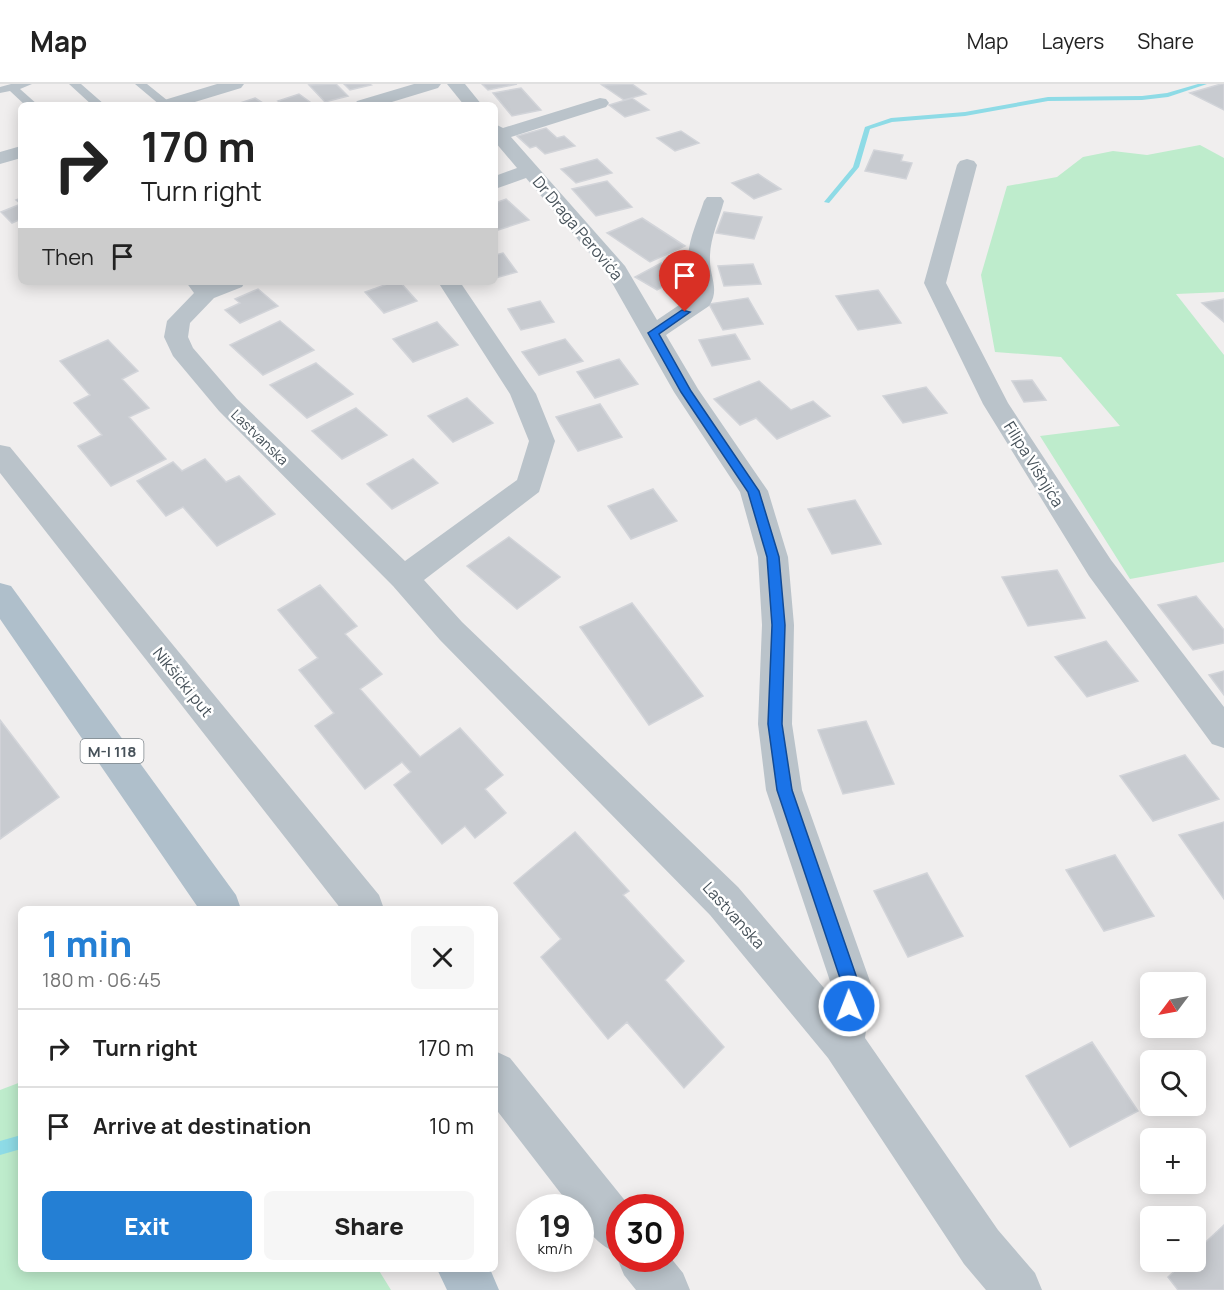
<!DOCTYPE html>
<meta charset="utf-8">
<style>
:root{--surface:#fff;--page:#f6f6f6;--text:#222;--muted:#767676;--line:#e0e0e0;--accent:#247fd4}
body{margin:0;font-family:Manrope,sans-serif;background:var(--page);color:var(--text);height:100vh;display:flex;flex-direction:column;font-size:22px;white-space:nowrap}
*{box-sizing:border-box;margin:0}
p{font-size:20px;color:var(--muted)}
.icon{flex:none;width:33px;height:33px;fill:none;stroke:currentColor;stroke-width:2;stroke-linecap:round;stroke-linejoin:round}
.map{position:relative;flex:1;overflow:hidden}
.drawer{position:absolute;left:18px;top:822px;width:480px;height:366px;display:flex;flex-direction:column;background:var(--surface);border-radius:9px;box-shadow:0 3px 15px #0003}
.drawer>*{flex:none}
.guide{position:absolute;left:18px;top:18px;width:480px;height:183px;border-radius:9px;box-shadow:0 3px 15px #0003;background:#fff;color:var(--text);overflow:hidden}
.needle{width:39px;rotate:238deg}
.fabs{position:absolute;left:1140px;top:888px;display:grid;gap:12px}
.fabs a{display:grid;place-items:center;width:66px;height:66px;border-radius:9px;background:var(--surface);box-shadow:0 3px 15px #0003;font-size:30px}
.speed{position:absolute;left:516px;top:1110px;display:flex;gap:12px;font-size:30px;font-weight:700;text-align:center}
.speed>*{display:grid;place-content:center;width:78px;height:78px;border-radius:50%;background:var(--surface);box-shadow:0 3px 15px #0003;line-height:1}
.speed small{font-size:15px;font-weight:400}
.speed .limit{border:9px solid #d22;background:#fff;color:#111}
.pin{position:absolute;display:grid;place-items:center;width:51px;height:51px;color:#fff;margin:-62px -26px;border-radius:50% 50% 50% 0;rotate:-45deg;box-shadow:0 0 6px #0007}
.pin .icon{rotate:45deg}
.me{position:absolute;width:66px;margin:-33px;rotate:359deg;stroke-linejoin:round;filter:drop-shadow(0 0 4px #0008)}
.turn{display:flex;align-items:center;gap:21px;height:126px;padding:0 24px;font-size:27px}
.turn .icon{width:78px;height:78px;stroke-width:2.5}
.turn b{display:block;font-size:42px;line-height:51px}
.then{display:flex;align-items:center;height:57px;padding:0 24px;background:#0003;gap:12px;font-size:22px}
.round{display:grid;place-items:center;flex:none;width:63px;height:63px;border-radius:9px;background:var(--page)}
.headline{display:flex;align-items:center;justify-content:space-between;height:102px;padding:0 24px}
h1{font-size:36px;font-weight:800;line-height:45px;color:var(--accent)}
.button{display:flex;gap:12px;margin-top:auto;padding:12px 24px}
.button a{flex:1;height:69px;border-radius:9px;background:var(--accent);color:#fff;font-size:24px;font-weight:800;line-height:69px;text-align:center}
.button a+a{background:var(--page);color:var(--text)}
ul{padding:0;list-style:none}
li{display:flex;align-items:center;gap:18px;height:78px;padding:0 24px;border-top:2px solid var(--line)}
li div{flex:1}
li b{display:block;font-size:22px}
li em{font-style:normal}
header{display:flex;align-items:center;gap:36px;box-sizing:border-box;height:84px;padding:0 30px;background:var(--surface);border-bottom:2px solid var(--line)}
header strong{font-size:28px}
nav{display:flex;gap:33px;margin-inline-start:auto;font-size:21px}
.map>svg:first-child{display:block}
</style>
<header>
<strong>Map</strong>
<nav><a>Map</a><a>Layers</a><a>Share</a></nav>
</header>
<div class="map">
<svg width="1224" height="1206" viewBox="0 0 1224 1206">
<rect width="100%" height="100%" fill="#f0eeee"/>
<path fill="#beeccc" d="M1200 61 1224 74V208L1176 210 1224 271V478L1130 495 1040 352 1120 342 1061 273 995 268 981 191 1007 102 1057 93 1083 73 1113 67 1147 71Z
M21 998V1185H378L391 1206H0V1006Z"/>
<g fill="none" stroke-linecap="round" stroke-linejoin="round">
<path fill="#8edbe6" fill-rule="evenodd" d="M1198 0H1207L1168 13 1142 16 1048 17 965 32 892 38 870 45 859 83 829 119 824 118 853 83 865 43 891 34 965 28 1048 13 1142 12 1167 9Z
M21 1051V1065L0 1071V1057Z"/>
</g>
<path fill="#c8cbd0" stroke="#d2d4d9" stroke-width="1.5" d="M336 0 348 12 325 18 309 1Z
M344 0H369L371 1 350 6Z
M482 0H517L488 6Z
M632 0 646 10 624 16 602 1Z
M1224 0V26L1190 9 1221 0Z
M521 4 541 26 512 32 493 9Z
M299 10 314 21H284L278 17Z
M255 14 266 21H234Z
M632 14 649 26 625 33 609 21Z
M546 44 557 54 564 52 575 62 545 70 536 62 530 64 517 52Z
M681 47 699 59 675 67 657 54Z
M874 66 903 71 901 77 912 79 906 95 865 87Z
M597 75 612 89 576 99 561 85Z
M758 90 781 105 754 115 732 99Z
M607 97 632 123 596 132 572 105Z
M21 114V135L12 139 1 128 21 120 16 116Z
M506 115 529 136 495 147V119Z
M724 128 762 133 754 155 716 149Z
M642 134 685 162 650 178 607 149Z
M503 169 517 188 495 194V171Z
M661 179 683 192 657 206 635 193Z
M753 180 761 200 724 202 718 182Z
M393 198H400L417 217 384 229 365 208Z
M258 205 278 222 240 239 225 226 240 219 235 215Z
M878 206 901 239 858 246 836 212Z
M748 214 763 240 723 246 709 220Z
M1224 215V238L1202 219Z
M540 217 554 238 521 246 508 225Z
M280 237 314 266 263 291 230 261Z
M437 238 458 261 413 278 393 255Z
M735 250 750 275 712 282 699 256Z
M565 255 583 277 539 291 522 268Z
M108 256 138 287 122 295 149 324 129 333 166 375 111 402 78 362 102 351 74 319 90 311 60 277Z
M619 275 638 300 595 314 577 288Z
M316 279 353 310 307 334 270 301Z
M1032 296 1046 316 1024 318 1012 297Z
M759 297 791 326 813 317 830 332 777 355 756 334 740 341 714 315Z
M926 303 947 329 903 339 883 312Z
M467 314 493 339 453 358 428 332Z
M600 320 622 353 578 367 556 333Z
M356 324 387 351 342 375 312 347Z
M205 375 226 398 239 392 275 430 217 462 183 423 166 432 137 397 173 378 182 387Z
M413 375 438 399 392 425 367 400Z
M653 405 677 437 631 455 608 422Z
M855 416 881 460 832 470 808 425Z
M509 453 560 493 517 525 467 482Z
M1057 486 1085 534 1028 542 1002 493Z
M320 501 357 542 345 550 382 590 360 605 420 673 460 644 503 691 485 705 506 729 475 754 465 742 442 760 394 701 411 688 402 678 365 705 315 642 334 629 299 586 318 574 278 526Z
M1196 512 1224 546V559L1193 566 1158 521Z
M632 519 703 612 649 641 580 543Z
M1106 557 1138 597 1087 613 1055 573Z
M1224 587V611L1209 591Z
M0 636 59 713 0 755Z
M866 637 894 700 843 710 818 646Z
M1185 671 1219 715 1153 737 1120 692Z
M1224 738V815L1179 751Z
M575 748 629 807 623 811 684 877 665 896 724 963 684 1004 627 938 608 955 541 873 561 855 514 799Z
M1115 771 1154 832 1104 847 1066 786Z
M927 789 963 852 908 873 874 807Z
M1092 958 1138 1027 1070 1063 1026 992Z
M1224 1141V1206H1178L1168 1193 1184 1178H1196V1167Z"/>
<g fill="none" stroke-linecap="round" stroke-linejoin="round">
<path fill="#bac3ca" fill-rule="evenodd" d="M11 0H32L20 5 38 21H25L10 7 0 9V3Z
M69 0H81L105 21H92Z
M135 0H147L173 21H160Z"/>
<path fill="#bac3ca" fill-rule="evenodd" d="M217 0H244L241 4 185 21H158L161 17Z
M414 0H441L438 4 382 21H354L357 17Z
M447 0H465L482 21H464Z
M600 14 606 15 609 19 606 23 511 53 625 182 657 236 691 213C694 200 688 189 688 176 688 156 698 136 704 117L707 113H721L724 117C719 136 709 156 710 177 710 193 720 206 709 222L666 251 698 305 768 407 788 473 794 541 792 640 802 706 872 903 865 954 998 1146 1035 1189 1042 1206H986L964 1180 828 974 710 831 440 556 393 502 219 327 173 272 164 253 167 237 194 209 186 198H245L242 203 214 214 190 239 188 253 193 264 237 315 405 477 517 396 529 357 510 310 438 198H460L536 310 555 357 539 408 424 496 462 538 738 803 830 911 832 903 766 706 758 640 762 541 758 473 740 408 674 308 607 190 526 94 495 105V92L517 84 495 58V40L503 44Z
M21 62V74L0 80V68Z
M967 75 974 77 977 81 946 199 1008 319 1111 476 1224 623V664L1212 660 1089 492 983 320 924 199 957 81 960 77Z
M0 361 10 363 379 811 384 825H341L0 389Z
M495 967 510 974 631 1124H620V1174L670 1173 683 1189 690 1206H636L624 1191 617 1174 619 1170C601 1163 580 1144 580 1124H572L495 1024Z"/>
<path fill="#afbfcb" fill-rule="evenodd" d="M0 499 11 502 236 811 241 825H199L0 535Z
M437 1185H490L499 1206H447Z"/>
</g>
<path fill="#1a73e8" stroke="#114b97" stroke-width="1.5" d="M682 226 690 228 659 250 691 307 759 407 779 473 785 541 782 640 792 706 860 903 855 928 849 930 843 928 840 922 843 903 777 706 768 640 772 541 767 473 748 408 681 308 648 249Z"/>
<g text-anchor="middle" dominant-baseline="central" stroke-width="5" stroke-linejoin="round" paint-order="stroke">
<g font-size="14" fill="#47525a" stroke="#fff">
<text transform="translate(260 353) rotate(44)">Lastvanska</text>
</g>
<rect fill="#fff" stroke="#7e868c" stroke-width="1.5" x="80.5" y="655" width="63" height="24" rx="4.5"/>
<g font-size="15" font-weight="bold" fill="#47525a">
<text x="112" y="667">M-I 118</text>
</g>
<g font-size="16" fill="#47525a" stroke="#fff">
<text transform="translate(578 144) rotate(50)">Dr Draga Perovića</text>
<text transform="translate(1034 380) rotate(58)">Filipa Višnjića</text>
<text transform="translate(183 598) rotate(51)">Nikšićki put</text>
<text transform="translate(734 831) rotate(48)">Lastvanska</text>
</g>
</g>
</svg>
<div class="fabs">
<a><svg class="needle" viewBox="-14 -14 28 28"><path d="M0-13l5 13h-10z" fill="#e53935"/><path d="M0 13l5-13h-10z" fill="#767676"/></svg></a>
<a><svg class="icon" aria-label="search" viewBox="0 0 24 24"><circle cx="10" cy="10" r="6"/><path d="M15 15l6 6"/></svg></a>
<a>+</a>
<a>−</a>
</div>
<div class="speed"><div>19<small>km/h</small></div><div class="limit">30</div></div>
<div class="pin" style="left:685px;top:228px;background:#d93025"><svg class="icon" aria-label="arrive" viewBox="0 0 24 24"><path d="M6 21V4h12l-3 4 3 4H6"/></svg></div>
<svg class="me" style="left:849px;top:922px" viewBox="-20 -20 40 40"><circle r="17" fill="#1a73e8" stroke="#fff" stroke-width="3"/><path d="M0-11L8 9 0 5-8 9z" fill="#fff"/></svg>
<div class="guide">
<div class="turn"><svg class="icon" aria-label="right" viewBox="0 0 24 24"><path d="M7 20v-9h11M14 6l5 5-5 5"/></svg><div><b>170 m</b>Turn right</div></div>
<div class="then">Then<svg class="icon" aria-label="arrive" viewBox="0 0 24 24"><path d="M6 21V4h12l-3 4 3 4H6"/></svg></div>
</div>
<section class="drawer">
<div class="headline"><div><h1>1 min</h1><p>180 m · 06:45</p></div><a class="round"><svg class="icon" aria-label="close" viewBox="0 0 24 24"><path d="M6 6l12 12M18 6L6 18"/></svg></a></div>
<ul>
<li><svg class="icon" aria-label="right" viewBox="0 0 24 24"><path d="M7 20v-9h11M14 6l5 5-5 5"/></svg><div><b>Turn right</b></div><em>170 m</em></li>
<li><svg class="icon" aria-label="arrive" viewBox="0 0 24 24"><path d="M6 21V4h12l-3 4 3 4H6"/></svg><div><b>Arrive at destination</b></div><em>10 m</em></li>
</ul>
<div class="button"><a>Exit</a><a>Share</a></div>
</section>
</div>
